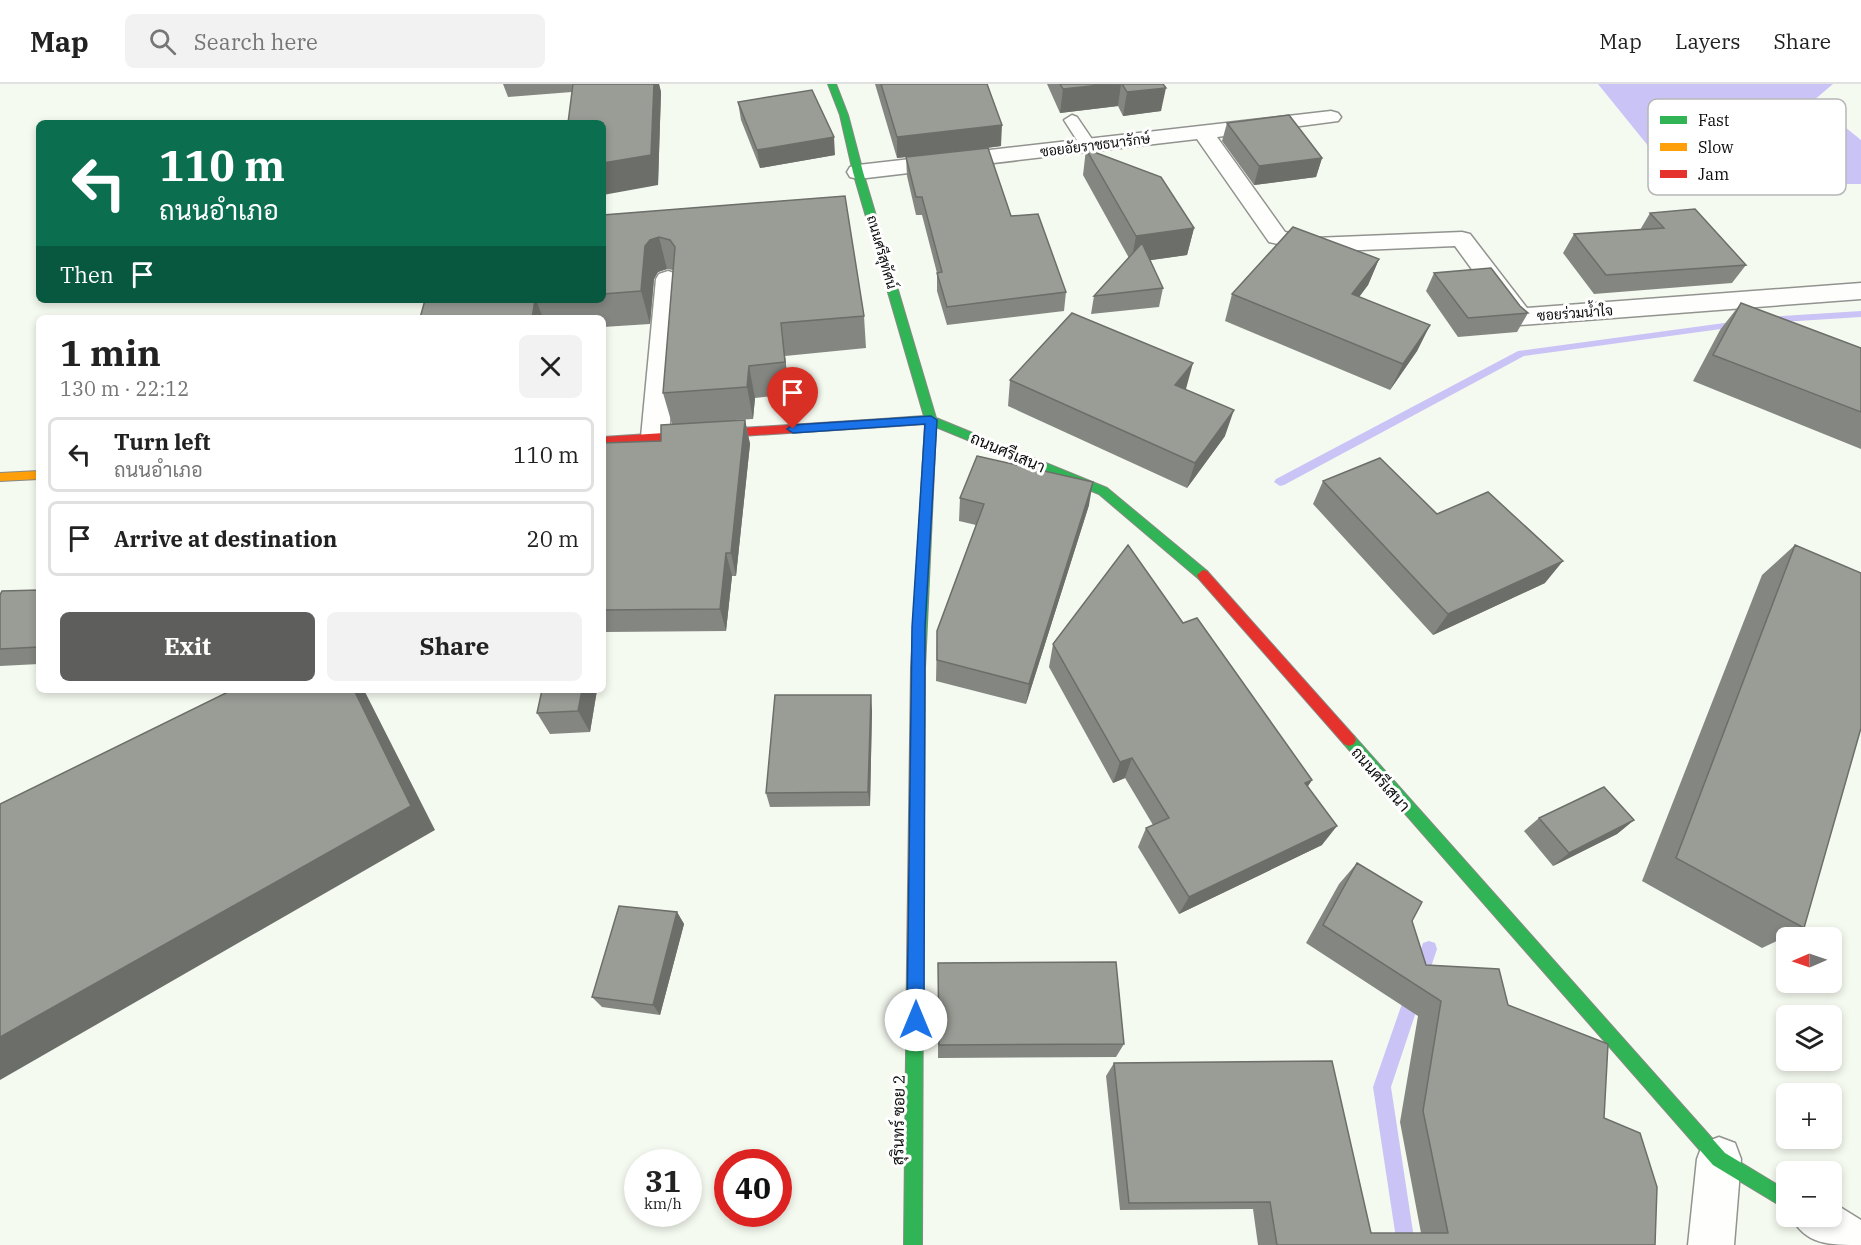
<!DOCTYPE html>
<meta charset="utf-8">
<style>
:root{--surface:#fff;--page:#f2f2f2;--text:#222;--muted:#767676;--line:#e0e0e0;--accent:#5e5f5c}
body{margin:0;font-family:"IBM Plex Serif",Sarabun,serif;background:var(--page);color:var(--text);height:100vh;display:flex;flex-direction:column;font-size:22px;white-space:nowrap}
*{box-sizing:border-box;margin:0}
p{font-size:20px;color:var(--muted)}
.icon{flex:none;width:33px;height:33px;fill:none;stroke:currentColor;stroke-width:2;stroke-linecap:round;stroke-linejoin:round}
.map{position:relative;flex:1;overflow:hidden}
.side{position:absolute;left:36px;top:231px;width:570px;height:378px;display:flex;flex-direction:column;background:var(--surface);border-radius:9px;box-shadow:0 3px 9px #0003}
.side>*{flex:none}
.banner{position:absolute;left:36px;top:36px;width:570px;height:183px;border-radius:9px;box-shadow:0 3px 9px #0003;background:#0b6e4f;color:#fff;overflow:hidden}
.needle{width:39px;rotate:268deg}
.buttons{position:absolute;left:1776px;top:843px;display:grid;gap:12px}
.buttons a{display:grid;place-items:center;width:66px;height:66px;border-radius:9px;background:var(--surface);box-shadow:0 3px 9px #0003;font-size:30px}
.speed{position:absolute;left:624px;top:1065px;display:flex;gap:12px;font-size:30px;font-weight:700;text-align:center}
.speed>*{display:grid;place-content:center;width:78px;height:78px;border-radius:50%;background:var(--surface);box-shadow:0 3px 9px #0003;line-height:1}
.speed small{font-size:15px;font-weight:400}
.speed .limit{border:9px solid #d22;background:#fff;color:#111}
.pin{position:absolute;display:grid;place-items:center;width:51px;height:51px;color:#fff;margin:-62px -26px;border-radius:50% 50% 50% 0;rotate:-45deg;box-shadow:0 0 6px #0007}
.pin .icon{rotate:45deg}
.me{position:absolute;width:66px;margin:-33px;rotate:0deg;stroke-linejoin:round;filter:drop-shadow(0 0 4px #0008)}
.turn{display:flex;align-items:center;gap:21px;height:126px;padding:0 24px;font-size:27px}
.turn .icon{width:78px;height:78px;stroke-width:2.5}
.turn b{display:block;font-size:42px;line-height:51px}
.then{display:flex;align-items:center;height:57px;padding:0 24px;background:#0003;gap:12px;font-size:22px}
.round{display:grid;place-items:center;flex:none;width:63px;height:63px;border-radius:9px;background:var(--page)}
.overview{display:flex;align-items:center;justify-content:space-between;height:102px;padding:0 24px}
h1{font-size:36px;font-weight:700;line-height:45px}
.primary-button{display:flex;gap:12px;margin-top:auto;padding:12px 24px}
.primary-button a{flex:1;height:69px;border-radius:9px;background:var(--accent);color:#fff;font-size:24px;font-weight:700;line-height:69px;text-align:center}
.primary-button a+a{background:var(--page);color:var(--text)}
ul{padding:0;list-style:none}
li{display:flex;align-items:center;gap:18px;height:75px;margin:0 12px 9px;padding:0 12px;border:3px solid var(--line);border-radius:9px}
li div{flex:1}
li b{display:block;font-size:22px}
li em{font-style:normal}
header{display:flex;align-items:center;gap:36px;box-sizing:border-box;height:84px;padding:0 30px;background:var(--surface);border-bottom:2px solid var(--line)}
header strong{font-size:28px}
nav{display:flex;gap:33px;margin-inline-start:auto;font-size:21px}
.search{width:420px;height:54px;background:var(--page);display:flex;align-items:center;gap:15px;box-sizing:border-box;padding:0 21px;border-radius:9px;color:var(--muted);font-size:22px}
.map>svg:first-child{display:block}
</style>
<header>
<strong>Map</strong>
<div class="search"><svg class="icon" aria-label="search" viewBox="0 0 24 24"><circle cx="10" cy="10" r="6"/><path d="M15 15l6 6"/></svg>Search here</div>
<nav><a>Map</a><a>Layers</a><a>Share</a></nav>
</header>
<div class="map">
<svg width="1861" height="1161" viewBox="0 0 1861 1161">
<rect width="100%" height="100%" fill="#f5faf0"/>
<path fill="#cac4f6" d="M1598 0H1833L1813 17 1861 56V100H1835L1795 64 1649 63Z"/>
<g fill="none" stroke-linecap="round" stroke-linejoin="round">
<path fill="#cac4f6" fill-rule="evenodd" d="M1861 227V233L1764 239 1759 236 1764 233Z
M1739 237 1743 238V242L1524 272 1284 401 1280 402 1274 398 1276 395 1518 267Z
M1429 857 1435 859 1437 865 1391 1003 1415 1161H1397L1373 1003 1421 865 1423 859Z"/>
<defs>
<path id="lane" d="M1072 31 1077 33 1096 61 1094 64 1088 66 1082 64 1064 36Z"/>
<path id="street" d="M1331 27 1338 29 1341 33 1338 37 1217 53 1285 148 1314 154 1462 148 1470 150 1527 224 1861 199V215L1520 241 1511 239 1455 162 1314 168 1269 158 1197 55 858 95 850 93 847 88 850 83 858 81Z
M668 187 677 190 680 195 669 353 665 360 655 363 645 360 641 353 656 195 659 190Z
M1719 1053 1735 1059 1741 1075 1734 1161H1688L1697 1075 1703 1059Z
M1832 1118 1861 1136V1161C1829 1161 1805 1161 1791 1132H1832Z"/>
<path id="fast" d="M828 0H836L848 31 863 88 936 334 1107 404 1207 487 1209 491 1207 495H1199L1099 410 936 343 925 584 923 588H913L911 584 925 340 882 343 876 339 882 335 924 332 853 88 840 31Z
M1349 650 1354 652 1725 1069 1786 1106V1125L1713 1081 1344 660 1342 656 1344 652Z
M915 871 921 873 923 879 922 1161H904L907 879 909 873Z"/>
<path id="slow" d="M39 387V395L0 397V389Z
M918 578 923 580 925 584 923 879 921 885 915 887 909 885 907 879 911 584 913 580Z"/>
<path id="jam" d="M882 335 888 339 882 343 603 361V353Z
M1203 486 1207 487 1354 652 1356 656 1354 660 1349 662 1344 660 1199 495 1197 491Z"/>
</defs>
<use href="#lane" stroke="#91938f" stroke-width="3"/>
<use href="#street" stroke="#91938f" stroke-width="3"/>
<use href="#fast" stroke="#888a85" stroke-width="2"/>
<use href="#slow" stroke="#888a85" stroke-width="2"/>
<use href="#jam" stroke="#888a85" stroke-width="2"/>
<use href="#lane" fill="#fefefd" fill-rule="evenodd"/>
<use href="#street" fill="#fefefd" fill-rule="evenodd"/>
<use href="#fast" fill="#30b455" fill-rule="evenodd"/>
<use href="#slow" fill="#ff9f0a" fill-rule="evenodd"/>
<use href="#jam" fill="#e5322d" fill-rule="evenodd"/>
</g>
<path fill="#848781" d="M503 0H659L661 8 658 101 572 8 508 13Z
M875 0H987L1001 62 988 64 1011 132 1066 208 1064 227 947 241 937 207V189L922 131H916L907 92 906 73 915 72 897 74Z
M1047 0H1163L1161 27 1123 32 1118 22 1060 29Z
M738 18 835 71 760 84 741 36Z
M1227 39 1322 74 1316 93 1254 101 1222 57Z
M1086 65 1194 144 1187 171 1150 176 1163 204 1159 223 1091 230 1094 212 1129 174 1083 91Z
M845 112 864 232 866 264 785 272 789 310 755 314 753 335 735 336H745L750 360 736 492H732L726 547 606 548 603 568V359L661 357 672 340 663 309 673 186 667 185 658 188 654 195 650 240 603 243V234H420L425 216H603V131Z
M1650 129 1746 181 1732 199 1594 210 1563 169 1574 150 1640 146Z
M1379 175 1368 201 1359 213 1430 241 1417 267 1390 306 1225 237 1232 210Z
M1434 189 1520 222 1528 229 1517 248 1458 253 1426 207Z
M1741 219 1861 264V365L1693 297 1720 246Z
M1010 296 1186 306 1225 352 1187 404 1008 322Z
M1323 397 1437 430 1545 499 1433 551 1313 420Z
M960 414 1089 421 1026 620 936 597 937 547 976 441 959 437Z
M1795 461 1804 844 1762 864 1642 797 1762 491Z
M39 506V580L0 582V511Z
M1183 539 1312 696 1307 703 1322 761 1179 830 1138 763 1146 744 1153 741 1125 694 1113 699 1049 583 1053 560Z
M597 606 590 648 550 650 537 629Z
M872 626 870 722 770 723 766 709Z
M1539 734 1634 736 1617 750 1553 782 1524 747Z
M1357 779 1412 837 1426 881 1508 921 1604 1034 1655 1161H1258L1253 1125 1120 1126 1106 992 1114 979 1371 1149H1421L1400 1038 1418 932 1306 859 1339 800Z
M677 828 684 840 660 931 602 923 592 913Z
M938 894 1124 960 1116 973 938 974Z"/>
<path fill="#6c6e69" d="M654 0H659L661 8 658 101 603 111V79Z
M1109 0H1121L1118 22 1060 29 1063 5Z
M1166 4 1161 27 1123 32 1127 8Z
M1002 41 1001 62 897 74V53Z
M834 53 835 71 760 84 757 66Z
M1322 74 1316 93 1254 101 1259 82Z
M1194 144 1187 171 1131 179 1136 152Z
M659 153 667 185 658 188 654 195 650 240 641 207 645 162 650 156Z
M1379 175 1368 201 1341 237 1352 210Z
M535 216H536L543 234H532Z
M781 239 785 272 789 310 785 278Z
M1430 241 1417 267 1390 306 1403 280Z
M1193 279 1186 305 1169 327 1175 301Z
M749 282 755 314 753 335 747 303Z
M1234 326 1225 352 1187 404 1195 379Z
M745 336 750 360 736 492 731 469Z
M1093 398 1089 421 1026 620 1029 600Z
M726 469 732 492 726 547 720 525Z
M1563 477 1545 499 1433 551 1448 530Z
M603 541 606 548 603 568Z
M354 606H364L435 746 0 996V953Z
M582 606H597L590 648 578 627Z
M871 611 872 626 870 722 868 708Z
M1132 674 1125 694 1113 699 1120 678Z
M1312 696 1299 716 1305 699Z
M1634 736 1617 750 1553 782 1569 769Z
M1337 742 1322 761 1179 830 1189 813Z
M677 828 684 840 660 931 653 921Z"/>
<path fill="#9a9d96" stroke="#6c6e69" stroke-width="1.5" d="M573 0H654L651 71 603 79V39H568Z
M881 0H987L1002 41 897 53Z
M1060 0H1109L1063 5Z
M1122 0H1163L1166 4 1127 8Z
M812 6 834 53 757 66 738 18Z
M1289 31 1322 74 1259 82 1227 39Z
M988 64 1011 132 1038 130 1066 208 947 223 937 189 942 188 922 113H916L906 73Z
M1086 65 1161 93 1194 144 1136 152Z
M845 112 864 232 781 239 785 278 749 282 747 303 663 309 675 163 670 156 659 153 650 156 645 162 641 207 603 210V131Z
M1695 125 1746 181 1606 191 1574 150 1664 144 1650 129Z
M1293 143 1379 175 1352 210 1430 241 1403 280 1232 210Z
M1142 159 1163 204 1094 212Z
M1491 184 1520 222 1528 229 1468 234 1434 189Z
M425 216H535L532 234H420Z
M1741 219 1861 264V328L1713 271Z
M1072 229 1193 279 1175 301 1234 326 1195 379 1010 296Z
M745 336 731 469H726L720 525 603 526V359L661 357V341Z
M977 372 1093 398 1029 600 937 576V547L984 420 960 414Z
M1380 374 1437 430 1488 408 1563 477 1448 530 1323 397Z
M1128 461 1183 539 1197 534 1312 696 1305 699 1337 742 1189 813 1146 744 1169 734 1132 674 1120 678 1053 560Z
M1795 461 1861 489V644L1804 844 1676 774Z
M39 506V563L0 565V511L2 507Z
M232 606H354L411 722 0 953V720Z
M542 606H582L578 627 537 629Z
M775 611H871L868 708 766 709Z
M1604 703 1634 736 1569 769 1539 734Z
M1357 779 1422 818 1412 837 1426 881 1499 885 1508 921 1608 960 1604 1034 1640 1049 1657 1103 1655 1161H1277L1270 1118 1129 1119 1114 979 1332 977 1371 1149H1448L1423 1027 1441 917 1323 841Z
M619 822 677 828 653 921 592 913Z
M1116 878 1124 960 939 961 938 879Z"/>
<path fill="#1a73e8" stroke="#114b97" stroke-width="1.5" d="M931 332 937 336 925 543 924 936 922 942 916 944 910 942 907 936 912 543 925 340 793 349 787 345 793 341Z"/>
<g text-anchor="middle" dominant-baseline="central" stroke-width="6" stroke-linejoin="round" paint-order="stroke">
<g font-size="14" fill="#0c0c0c" stroke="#fff">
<text transform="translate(1095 61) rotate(-7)">ซอยอัยราชธนารักษ์</text>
<text transform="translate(882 168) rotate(74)">ถนนศรีสุทัศน์</text>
<text transform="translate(1575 229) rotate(-4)">ซอยร่วมน้ำใจ</text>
</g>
<g font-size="16" fill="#0c0c0c" stroke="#fff">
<text transform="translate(1008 368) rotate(23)">ถนนศรีเสนา</text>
<text transform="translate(1381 695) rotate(49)">ถนนศรีเสนา</text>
<text transform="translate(898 1036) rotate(-89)">สุรินทร์ ซอย 2</text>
</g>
</g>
<rect x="1648" y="15" width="198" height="96" rx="9" fill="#fff" stroke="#b6b6b6" stroke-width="1.5"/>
<rect x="1660" y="32" width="27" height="8" fill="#30b455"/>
<rect x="1660" y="59" width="27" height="8" fill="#ff9f0a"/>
<rect x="1660" y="86" width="27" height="8" fill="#e5322d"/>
<g font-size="16" fill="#0c0c0c">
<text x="1698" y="42">Fast</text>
<text x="1698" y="69">Slow</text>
<text x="1698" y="96">Jam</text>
</g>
</svg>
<div class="buttons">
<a><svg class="needle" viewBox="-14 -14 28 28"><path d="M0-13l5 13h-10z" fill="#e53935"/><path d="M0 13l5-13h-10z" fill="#767676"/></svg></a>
<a><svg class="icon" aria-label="layers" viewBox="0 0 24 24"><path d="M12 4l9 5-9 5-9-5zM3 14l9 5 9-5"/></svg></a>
<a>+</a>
<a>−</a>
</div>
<div class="speed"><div>31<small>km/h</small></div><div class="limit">40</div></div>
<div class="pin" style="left:793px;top:345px;background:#d93025"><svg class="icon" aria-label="arrive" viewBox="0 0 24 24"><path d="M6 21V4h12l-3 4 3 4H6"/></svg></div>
<svg class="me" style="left:916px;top:936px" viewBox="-20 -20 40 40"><circle r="19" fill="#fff"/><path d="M0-13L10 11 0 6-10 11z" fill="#1a73e8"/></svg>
<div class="banner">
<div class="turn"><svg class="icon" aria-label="left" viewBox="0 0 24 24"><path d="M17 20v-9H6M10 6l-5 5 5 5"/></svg><div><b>110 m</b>ถนนอำเภอ</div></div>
<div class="then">Then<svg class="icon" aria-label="arrive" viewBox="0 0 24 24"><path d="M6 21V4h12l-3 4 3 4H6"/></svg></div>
</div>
<section class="side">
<div class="overview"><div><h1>1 min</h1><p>130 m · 22:12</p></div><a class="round"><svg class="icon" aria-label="close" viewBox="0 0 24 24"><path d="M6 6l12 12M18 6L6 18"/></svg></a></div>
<ul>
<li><svg class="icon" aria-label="left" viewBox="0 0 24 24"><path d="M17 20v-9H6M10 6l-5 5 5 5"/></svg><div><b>Turn left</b><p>ถนนอำเภอ</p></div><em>110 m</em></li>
<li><svg class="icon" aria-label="arrive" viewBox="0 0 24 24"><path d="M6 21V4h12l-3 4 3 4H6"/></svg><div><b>Arrive at destination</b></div><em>20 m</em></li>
</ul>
<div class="primary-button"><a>Exit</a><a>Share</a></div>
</section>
</div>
